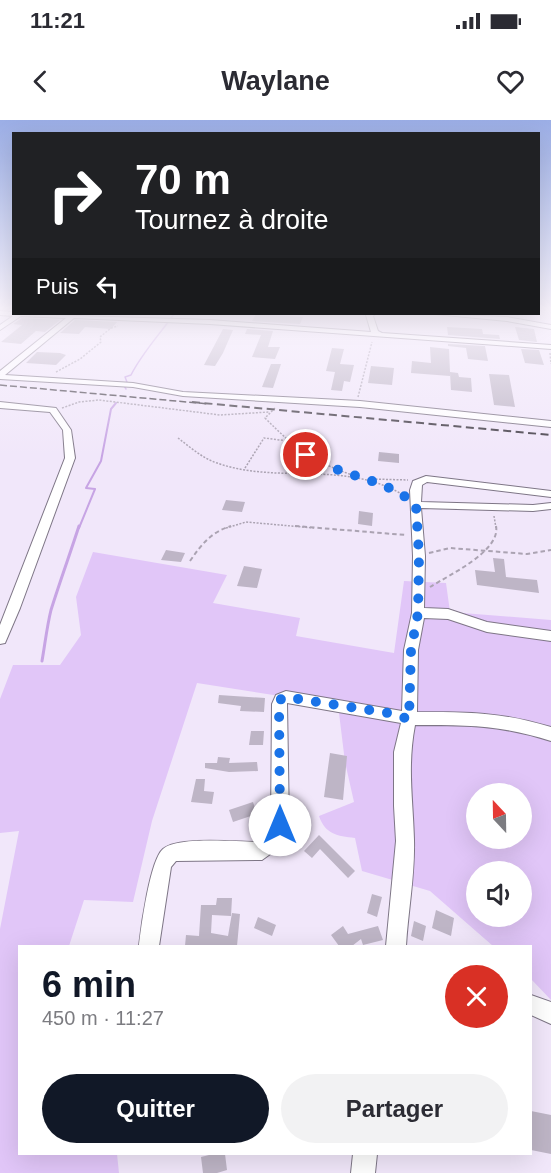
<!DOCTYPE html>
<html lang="fr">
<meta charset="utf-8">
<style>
:root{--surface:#fff;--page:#f2f2f3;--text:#2b2b33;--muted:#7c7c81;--accent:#111827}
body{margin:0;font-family:Helvetica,sans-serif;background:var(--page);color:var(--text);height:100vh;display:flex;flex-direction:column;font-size:22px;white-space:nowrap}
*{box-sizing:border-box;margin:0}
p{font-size:20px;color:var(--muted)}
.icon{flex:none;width:33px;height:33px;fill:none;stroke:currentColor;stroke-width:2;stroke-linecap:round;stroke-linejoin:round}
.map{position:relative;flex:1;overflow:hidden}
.drawer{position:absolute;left:18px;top:825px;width:514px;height:210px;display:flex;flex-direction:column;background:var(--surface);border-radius:0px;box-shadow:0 6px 24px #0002}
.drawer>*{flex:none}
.top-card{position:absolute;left:12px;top:12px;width:528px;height:183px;border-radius:0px;box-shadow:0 6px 24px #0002;background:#202124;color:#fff;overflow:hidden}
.needle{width:39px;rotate:338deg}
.tools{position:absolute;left:466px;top:663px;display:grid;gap:12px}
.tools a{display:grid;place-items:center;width:66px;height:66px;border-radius:50%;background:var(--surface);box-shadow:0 6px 24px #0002;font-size:30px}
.pin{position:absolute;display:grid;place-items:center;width:51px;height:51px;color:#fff;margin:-26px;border:3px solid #fff;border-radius:50%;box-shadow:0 2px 6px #0007}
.me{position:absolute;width:66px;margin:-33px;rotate:0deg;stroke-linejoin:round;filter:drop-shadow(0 0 4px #0008)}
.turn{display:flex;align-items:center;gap:21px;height:126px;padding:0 24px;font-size:27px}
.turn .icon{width:78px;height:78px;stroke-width:2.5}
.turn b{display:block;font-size:42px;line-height:51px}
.then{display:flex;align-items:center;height:57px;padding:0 24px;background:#0003;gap:12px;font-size:22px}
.round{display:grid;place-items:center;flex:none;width:63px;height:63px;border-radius:32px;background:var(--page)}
.head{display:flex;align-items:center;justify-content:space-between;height:102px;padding:0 24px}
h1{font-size:36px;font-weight:800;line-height:45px;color:var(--accent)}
.cta{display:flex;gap:12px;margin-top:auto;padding:12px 24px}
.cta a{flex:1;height:69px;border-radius:36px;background:var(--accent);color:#fff;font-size:24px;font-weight:800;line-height:69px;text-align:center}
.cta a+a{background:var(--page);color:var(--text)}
.status{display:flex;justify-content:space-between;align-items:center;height:42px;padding:0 30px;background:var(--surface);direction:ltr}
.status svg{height:16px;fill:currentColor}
header{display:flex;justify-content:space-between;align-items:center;height:78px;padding:0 24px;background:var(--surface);font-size:27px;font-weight:800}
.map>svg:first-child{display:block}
</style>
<div class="status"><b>11:21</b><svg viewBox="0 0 49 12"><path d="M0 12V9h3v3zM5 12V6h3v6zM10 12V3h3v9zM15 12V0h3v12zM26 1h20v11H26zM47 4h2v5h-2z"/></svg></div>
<header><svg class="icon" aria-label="back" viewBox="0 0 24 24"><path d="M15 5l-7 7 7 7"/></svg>Waylane<svg class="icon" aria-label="heart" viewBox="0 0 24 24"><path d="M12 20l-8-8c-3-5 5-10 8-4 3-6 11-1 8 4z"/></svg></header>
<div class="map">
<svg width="551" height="1053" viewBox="0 0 551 1053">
<rect width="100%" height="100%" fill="#f1e7fa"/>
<path fill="#e1c6f8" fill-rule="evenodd" d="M93 432 227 455 213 483 300 498 296 516 394 533 404 461 446 463 450 492 551 500V880L531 859V826H493L430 771 362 751 355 718C337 716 325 714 319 696L354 682 345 642 338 585 197 563 152 701 133 782 84 780 69 826H20V1034H117L119 1053H0V809L19 711 0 713V579L13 545H60L81 515 76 477ZM477 674H522V718H477ZM477 752H522V796H477Z"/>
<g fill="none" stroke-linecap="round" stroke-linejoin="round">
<path stroke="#c7a4e4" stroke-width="1.5" d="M126 269 123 264 127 262 125 257 131 255C142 233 160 214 174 194"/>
<path stroke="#c7a4e4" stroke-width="2" d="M79 408 95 369 86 368 101 341 111 289 116 283"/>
<path stroke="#c7a4e4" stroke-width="3" d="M42 541C45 524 47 506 51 490 60 461 70 434 79 406"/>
</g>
<path fill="#beb5c6" d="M256 194H272L271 195 303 197 300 204 252 201Z
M22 198 60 200 45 212 36 211 21 224 1 222 22 205 13 204Z
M75 200 117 202 111 209 85 207 79 214 60 213Z
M447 207 482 209 483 214 499 215 500 219 448 215Z
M515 207 534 209 537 222 519 220Z
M223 209 233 210 223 233 215 246 204 245Z
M247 209 273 211 268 227H280L275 239 252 237 261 215 245 214Z
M448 224 485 226 488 241 468 239 466 228 448 226Z
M430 227 449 229 450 252 458 253 459 257 471 258 472 272 451 270 450 253V256L411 253 412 241 431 243Z
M332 228 344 229 340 244 354 245 350 262 344 261 342 271 331 270 335 252 326 251Z
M521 229 539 230 544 245 525 243Z
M37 232 60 233 66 235 56 245 26 243Z
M271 244H281L273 268 262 267Z
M371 246 394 248 392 265 368 263Z
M489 254 509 255 515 287 494 285Z
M379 332 399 334V343L378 341Z
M226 380 245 382 242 392 222 390Z
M359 391 373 393 372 406 358 404Z
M166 430 185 433 181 442 161 440Z
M493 438 504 439 506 457 537 460 539 473 477 465 475 450 495 452Z
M244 446 262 449 257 468 237 466Z
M219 575 265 578 264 592 240 591 241 586 218 583Z
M251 611H264L263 625H249Z
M330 633 347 636 343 680 324 677Z
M218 637 230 638 229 643 257 642 258 651 229 652 205 648V643H217Z
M196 659H205L204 671 214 672 212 684 191 682Z
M253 682 257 694 233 702 229 690Z
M319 715 355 751 348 758 320 729 312 738 304 731Z
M372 774 382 777 377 797 367 793Z
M217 778H232L231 796 212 795 211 813 228 816 232 793 240 794 237 826H185L186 815 199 816 201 785H216Z
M436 790 454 798 451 816 432 808Z
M258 797 276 805 272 816 254 808Z
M414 801 426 806 423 821 411 816Z
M343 806 348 814 378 806 383 820 363 825 361 819 352 826H339L331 815Z
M531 991 551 995V1034L531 1030Z
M213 1034H225L227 1050 217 1053H203L201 1037Z"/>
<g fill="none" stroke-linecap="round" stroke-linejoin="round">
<defs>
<path id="minor" d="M0 191 14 192V194L210 200 371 212 366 195 375 194 373 196 378 211 382 213 551 225V229L210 204 74 198 5 255 133 263 183 272 360 281 551 301V307L360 287 183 276 133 267 0 259V251L66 198 21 196 0 210V205L13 196 0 195Z
M435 194 507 197 551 205V209L507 201Z
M0 282 56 288 71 310 75 338 20 488 5 523 0 524V505L65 338 63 310 50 292 0 288Z
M426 356 551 371V377L427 362 422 365 421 382 533 385 551 383V389L533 391 421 388 425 436 424 488 448 489 487 502 551 511V521L487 512 448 499 424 498 418 530 417 592C468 592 501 592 551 607V621C501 605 467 605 415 605 407 647 413 679 414 720 415 755 408 791 406 826H386L396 721 394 686V632L401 603 287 583 289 705 280 727 262 740 176 741 171 747 159 826H139C141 808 150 740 163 729 178 716 238 722 259 722L268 715 271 705 272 584 276 575 286 571 402 591 404 530 412 493 413 436 410 370 413 361Z
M531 875 551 882V904L531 895Z
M353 1034H377L375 1053H351Z"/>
</defs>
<use href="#minor" stroke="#7e7686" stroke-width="2"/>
<path stroke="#aba3b2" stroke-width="1.5" stroke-dasharray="2 1.5" stroke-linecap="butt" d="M550 233 551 244
M56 252 80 239 101 222 100 217 111 208 118 206
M358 277 372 222
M62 288 79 282 99 280 220 295 269 292
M275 288 265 298C296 329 310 340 352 355
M178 318C190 327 202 338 217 343 279 365 345 339 405 376
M245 348 264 318 288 321
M372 359 408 360
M494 396 496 408
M226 408 246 402 314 408"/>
<path stroke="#aba3b2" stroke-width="2" stroke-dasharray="4.5 3" stroke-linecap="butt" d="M295 406 406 415
M429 433 450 428 527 434 551 430
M190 441C201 425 211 412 231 406
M430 467C449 455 501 431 496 406"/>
<use href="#minor" fill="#fff" fill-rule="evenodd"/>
<path stroke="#433e47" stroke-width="1.5" stroke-dasharray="7 3" stroke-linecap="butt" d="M0 265 209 284"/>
<path stroke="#433e47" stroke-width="2" stroke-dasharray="8 4.5" stroke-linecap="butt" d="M192 282 551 315"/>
</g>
<linearGradient id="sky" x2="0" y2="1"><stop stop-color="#9baee6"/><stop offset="0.56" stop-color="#f9f4fd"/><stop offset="1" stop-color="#f9f4fd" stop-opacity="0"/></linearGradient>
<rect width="551" height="336" fill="url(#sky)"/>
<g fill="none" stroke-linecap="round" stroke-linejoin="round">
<path stroke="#1a73e8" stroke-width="10" stroke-dasharray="0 18" d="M280 705 279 584 281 579 286 577 388 593 409 599 411 530 418 493 419 436 416 385C384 357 341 357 306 335"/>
</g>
</svg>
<div class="tools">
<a><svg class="needle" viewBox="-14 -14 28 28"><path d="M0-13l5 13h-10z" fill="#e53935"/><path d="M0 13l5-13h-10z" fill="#7c7c81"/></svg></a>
<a><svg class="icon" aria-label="sound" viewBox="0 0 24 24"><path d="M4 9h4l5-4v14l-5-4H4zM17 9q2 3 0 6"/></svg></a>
</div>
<div class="pin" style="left:306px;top:335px;background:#d93025"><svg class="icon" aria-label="arrive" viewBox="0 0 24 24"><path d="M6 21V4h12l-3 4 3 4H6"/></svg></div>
<svg class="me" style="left:280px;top:705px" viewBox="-20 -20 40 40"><circle r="19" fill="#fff"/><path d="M0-13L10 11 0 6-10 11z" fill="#1a73e8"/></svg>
<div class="top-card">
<div class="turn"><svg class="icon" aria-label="right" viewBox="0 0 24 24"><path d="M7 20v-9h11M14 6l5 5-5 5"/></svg><div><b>70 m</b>Tournez à droite</div></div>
<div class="then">Puis<svg class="icon" aria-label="left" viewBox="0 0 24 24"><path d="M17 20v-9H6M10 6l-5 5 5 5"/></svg></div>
</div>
<section class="drawer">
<div class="head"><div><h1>6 min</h1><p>450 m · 11:27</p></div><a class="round" style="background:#d93025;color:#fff"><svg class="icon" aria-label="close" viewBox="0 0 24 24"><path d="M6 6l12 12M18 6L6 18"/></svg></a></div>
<div class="cta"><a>Quitter</a><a>Partager</a></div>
</section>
</div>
